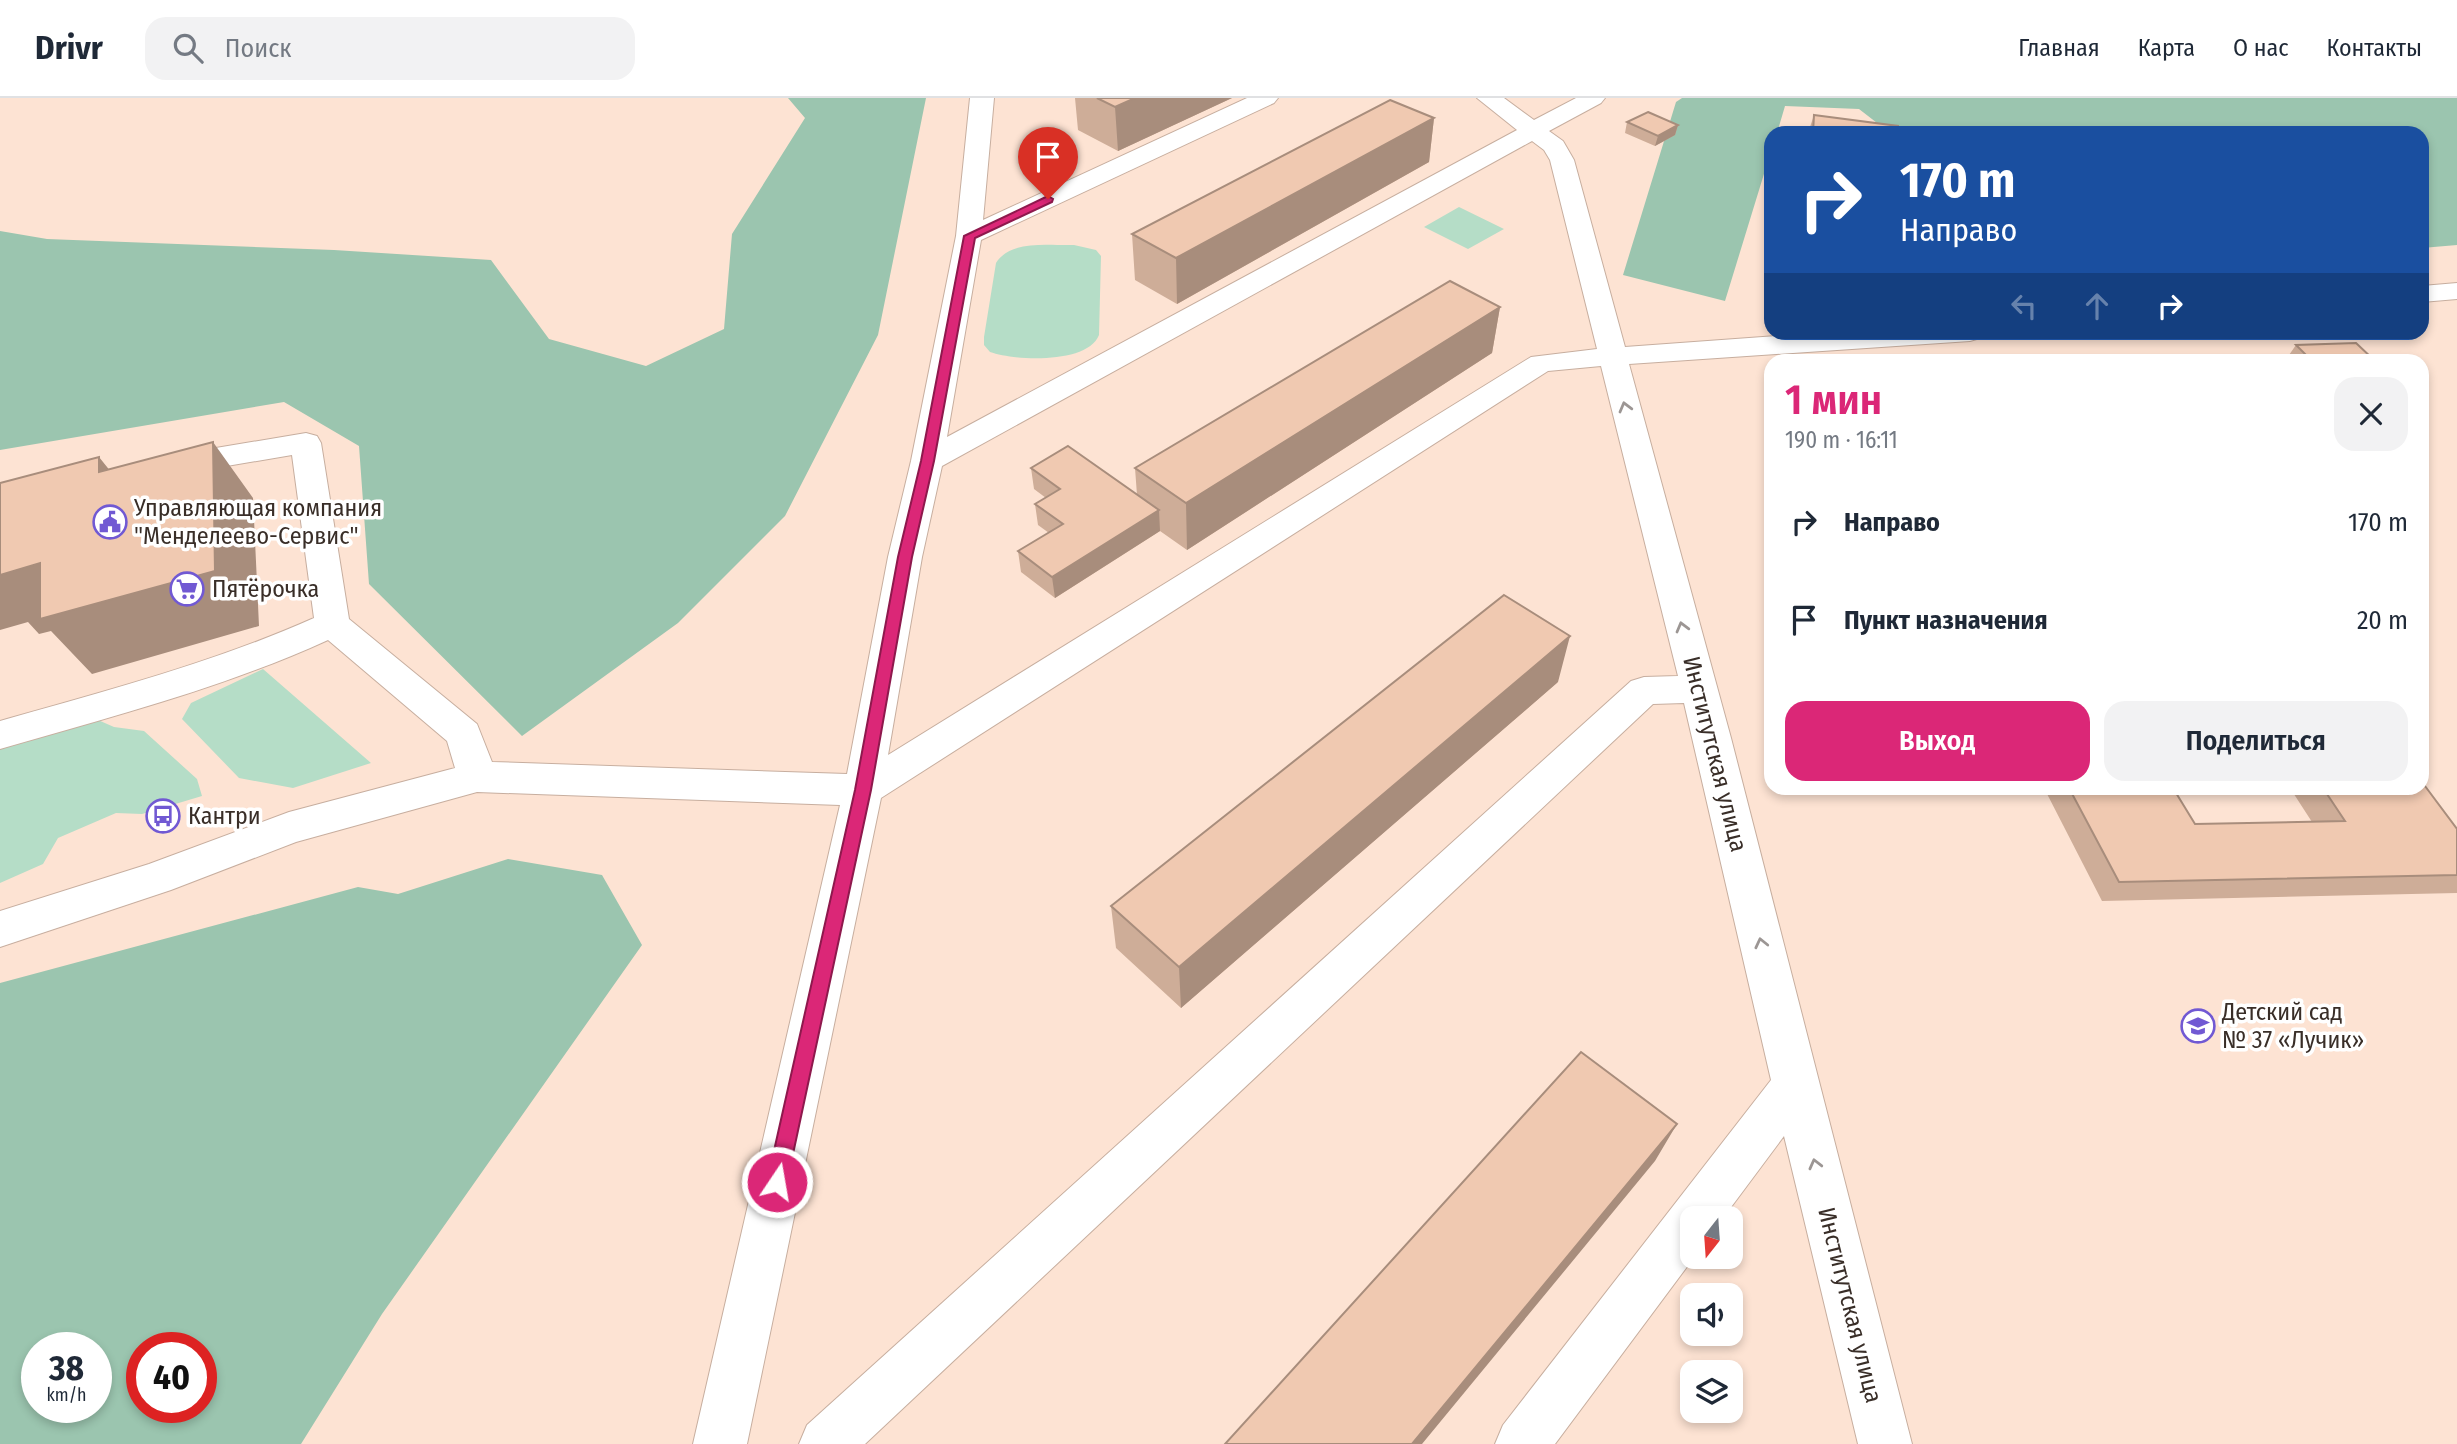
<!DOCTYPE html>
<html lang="ru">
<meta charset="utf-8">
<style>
:root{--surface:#fff;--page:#f2f2f3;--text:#1f2937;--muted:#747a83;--line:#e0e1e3;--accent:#db2777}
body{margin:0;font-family:"Fira Sans Condensed",sans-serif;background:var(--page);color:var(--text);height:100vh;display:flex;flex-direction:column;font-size:26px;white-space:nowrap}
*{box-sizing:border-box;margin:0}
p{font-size:23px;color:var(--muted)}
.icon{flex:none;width:38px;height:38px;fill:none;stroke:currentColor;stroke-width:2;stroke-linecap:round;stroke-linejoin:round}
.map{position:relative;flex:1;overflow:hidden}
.panel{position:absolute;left:1764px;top:256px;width:665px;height:441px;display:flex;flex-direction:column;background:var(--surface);border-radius:21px;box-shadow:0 4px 10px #0003}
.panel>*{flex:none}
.banner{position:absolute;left:1764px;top:28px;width:665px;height:214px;border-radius:21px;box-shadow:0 4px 10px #0003;background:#1a4fa0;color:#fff;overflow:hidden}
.needle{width:46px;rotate:197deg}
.controls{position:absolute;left:1680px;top:1108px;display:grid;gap:14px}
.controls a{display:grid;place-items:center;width:63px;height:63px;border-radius:14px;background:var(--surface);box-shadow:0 4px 10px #0003;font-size:35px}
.speed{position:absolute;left:21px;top:1234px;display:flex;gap:14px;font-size:35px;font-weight:700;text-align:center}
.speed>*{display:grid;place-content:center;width:91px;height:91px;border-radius:50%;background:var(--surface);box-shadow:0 4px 10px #0003;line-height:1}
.speed small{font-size:18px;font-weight:400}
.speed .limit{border:10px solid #d22;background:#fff;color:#111}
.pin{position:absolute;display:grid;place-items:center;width:60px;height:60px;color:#fff;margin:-72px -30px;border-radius:50% 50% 50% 0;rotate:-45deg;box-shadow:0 0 7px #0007}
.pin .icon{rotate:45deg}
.me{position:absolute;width:77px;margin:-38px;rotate:12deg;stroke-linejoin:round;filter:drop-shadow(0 0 5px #0008)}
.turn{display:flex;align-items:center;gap:24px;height:147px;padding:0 21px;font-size:32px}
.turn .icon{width:91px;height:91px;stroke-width:2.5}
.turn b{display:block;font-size:49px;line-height:60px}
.lanes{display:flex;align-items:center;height:66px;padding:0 21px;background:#0003;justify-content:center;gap:35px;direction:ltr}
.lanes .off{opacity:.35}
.round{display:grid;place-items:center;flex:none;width:74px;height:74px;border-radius:21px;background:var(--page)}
.headline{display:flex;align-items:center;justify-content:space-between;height:119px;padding:0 21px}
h1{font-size:42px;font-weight:600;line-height:52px;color:var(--accent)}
.button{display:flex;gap:14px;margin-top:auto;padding:14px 21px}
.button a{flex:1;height:80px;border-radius:21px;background:var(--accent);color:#fff;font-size:28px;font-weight:600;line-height:80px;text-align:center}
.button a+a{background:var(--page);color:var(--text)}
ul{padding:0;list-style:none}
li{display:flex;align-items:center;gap:21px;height:98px;padding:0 21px}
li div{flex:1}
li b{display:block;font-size:26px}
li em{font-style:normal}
header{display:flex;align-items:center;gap:42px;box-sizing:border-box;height:98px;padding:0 35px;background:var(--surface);border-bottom:2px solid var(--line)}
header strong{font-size:33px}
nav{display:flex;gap:38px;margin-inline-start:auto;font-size:24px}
.search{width:490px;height:63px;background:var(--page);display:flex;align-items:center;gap:18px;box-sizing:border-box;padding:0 24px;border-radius:21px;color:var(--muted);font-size:26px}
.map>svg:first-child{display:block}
</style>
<header>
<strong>Drivr</strong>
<div class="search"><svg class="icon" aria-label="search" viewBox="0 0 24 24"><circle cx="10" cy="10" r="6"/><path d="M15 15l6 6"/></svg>Поиск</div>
<nav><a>Главная</a><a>Карта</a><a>О нас</a><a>Контакты</a></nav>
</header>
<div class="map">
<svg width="2457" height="1346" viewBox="0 0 2457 1346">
<rect width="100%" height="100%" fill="#fde3d3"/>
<path fill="#b5ddc7" d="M1459 109 1504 131 1468 151 1424 129Z
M1074 147 1096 152 1101 158 1099 237C1088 266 1015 263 990 254L984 247V239L996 165C1011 141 1049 148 1074 147Z
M263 571 371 665 293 690 239 680 182 621 191 605Z
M98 622 114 629 144 633 197 681 202 698 142 716 116 715 58 740 43 766 0 785V651Z"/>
<path fill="#9bc5af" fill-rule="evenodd" d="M788 0H926L878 237 785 418 678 525 522 638 369 486 359 348 284 304 0 352V133L47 141 334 152 491 162 549 241 646 268 724 231 732 136 805 20Z
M1682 0H2457V147L2422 150V35H1890L1859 11 1785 8 1777 35H1771V53L1725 203 1623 177 1676 4Z
M508 761 602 777 642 847 382 1216 301 1346H0V885L358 789 398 796ZM37 1250H96V1309H37ZM142 1250H201V1309H142Z"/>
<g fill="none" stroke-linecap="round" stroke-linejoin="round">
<defs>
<path id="minor" d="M970 0H994L983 122 1247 0H1278L1274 5 981 142 947 339 1517 32 1477 0H1504L1534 22 1576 0H1605L1601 5 1549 33 1563 43 1574 62 1625 249 1832 234H1984L1980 240 1970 243 1629 266 1731 640 1912 1346H1858L1784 1038 1723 1120H1692V1158H1695L1555 1346H1495L1503 1327 1771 982 1684 605 1653 606 865 1346H799L807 1327 1631 583 1644 579 1678 578 1601 268 1548 273 881 700 747 1346H693L840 707 477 694 296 744 171 792 0 849V813L149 766 289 714 455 670 447 643 328 542C223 590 111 619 0 651V623C106 593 213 565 314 520L292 357 174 377 163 374 158 367 163 360 174 357 306 335 317 338 321 345 349 521 477 626 492 664 847 676 888 459 911 363 956 138ZM1532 43 1544 52 1550 62 1597 251 1531 259 888 657 922 459 942 368Z
M2457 185V201L2422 204V188Z"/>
</defs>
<use href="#minor" stroke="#c7ae9f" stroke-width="2"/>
<use href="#minor" fill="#fff" fill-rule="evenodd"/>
</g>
<path fill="#cead98" d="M1075 0H1232L1118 53 1078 32Z
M1814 17 1898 35H1808Z
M1434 20 1429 64 1177 206 1135 182 1132 136Z
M1627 24 1678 27 1675 37 1655 48 1625 35Z
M1500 209 1492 255 1187 452 1160 433 1055 500 1021 474 1018 453 1049 435 1038 427 1035 406 1046 400 1034 391 1031 370 1137 397 1135 370Z
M2296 247 2374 262H2294L2289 257Z
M1558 584 1181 910 1116 850 1111 808Z
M2044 690H2173L2195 726 2312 724 2290 690H2422L2457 731V795L2102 803Z"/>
<path fill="#a88d7c" d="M1135 0H1232L1118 53 1115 9Z
M1434 20 1429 64 1177 206 1176 160Z
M1678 27 1675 37 1655 48 1658 38Z
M1500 209 1492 255 1187 452 1186 405Z
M213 344 253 400 259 528 92 576 51 533 39 536 28 524 0 532V477Z
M99 359 144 415 99 374Z
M1159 412 1160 433 1055 500 1052 479Z
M1570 538 1558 584 1181 910 1179 869Z
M1677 1026 1655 1063 1422 1346H1412Z"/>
<path fill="#f0c9b1" stroke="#a88d7c" stroke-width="2" d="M1097 0H1135L1115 9Z
M1390 2 1434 20 1176 160 1132 136Z
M1648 14 1678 27 1658 38 1627 24Z
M1814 17 1898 28V35H1813Z
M1450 183 1500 209 1186 405 1135 370Z
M2356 245 2374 262H2311L2296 247Z
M213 344 215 473 40 521V465L0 477V385L99 359V374Z
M1068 348 1159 412 1052 479 1018 453 1063 426 1035 406 1060 391 1031 370Z
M1504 497 1570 538 1179 869 1111 808Z
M2422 684 2457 731V777L2119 784 2069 690H2173L2195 726 2345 723 2323 690H2422Z
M1581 954 1677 1026 1412 1346H1225Z"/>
<defs><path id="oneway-chevron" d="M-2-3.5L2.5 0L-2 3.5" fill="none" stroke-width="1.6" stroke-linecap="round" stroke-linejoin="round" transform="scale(1.75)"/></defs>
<g stroke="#9c9694">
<use href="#oneway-chevron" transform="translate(1625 309) rotate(-105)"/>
<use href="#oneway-chevron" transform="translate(1682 529) rotate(-105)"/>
<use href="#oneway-chevron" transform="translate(1761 845) rotate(-103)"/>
<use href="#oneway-chevron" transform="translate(1815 1066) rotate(-104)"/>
</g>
<path fill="#db2777" stroke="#8e194d" stroke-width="2" d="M1048 98 1053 101 1052 104 975 140 934 363 912 459 871 692 787 1084 784 1091 777 1094 770 1091 767 1084 855 692 898 459 921 363 964 138Z"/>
<defs>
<symbol id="civic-ring" viewBox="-11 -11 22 22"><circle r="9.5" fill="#fff" stroke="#7159d3" stroke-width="1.5"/><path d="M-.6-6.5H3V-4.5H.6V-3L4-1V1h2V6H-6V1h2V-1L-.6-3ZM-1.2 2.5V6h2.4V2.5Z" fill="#7159d3"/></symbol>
<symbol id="supermarket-ring" viewBox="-11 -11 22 22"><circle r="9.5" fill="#fff" stroke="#7159d3" stroke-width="1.5"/><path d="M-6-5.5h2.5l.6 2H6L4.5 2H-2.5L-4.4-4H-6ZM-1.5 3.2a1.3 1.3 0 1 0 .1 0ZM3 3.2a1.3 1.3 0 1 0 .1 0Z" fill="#7159d3"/></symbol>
<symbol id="bus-ring" viewBox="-11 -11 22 22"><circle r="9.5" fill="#fff" stroke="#7159d3" stroke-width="1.5"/><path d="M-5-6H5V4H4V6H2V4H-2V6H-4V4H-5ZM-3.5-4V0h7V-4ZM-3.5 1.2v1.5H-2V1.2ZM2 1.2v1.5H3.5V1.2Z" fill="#7159d3"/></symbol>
<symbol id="school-ring" viewBox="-11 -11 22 22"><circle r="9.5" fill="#fff" stroke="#7159d3" stroke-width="1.5"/><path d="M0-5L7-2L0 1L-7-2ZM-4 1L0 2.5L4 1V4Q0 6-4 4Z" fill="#7159d3"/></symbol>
</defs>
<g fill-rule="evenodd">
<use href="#civic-ring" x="91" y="405" width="38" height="38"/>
<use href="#supermarket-ring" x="168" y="472" width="38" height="38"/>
<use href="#bus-ring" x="144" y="699" width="38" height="38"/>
<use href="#school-ring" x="2179" y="909" width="38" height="38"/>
</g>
<g text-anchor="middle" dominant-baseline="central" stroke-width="7" stroke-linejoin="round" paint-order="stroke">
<g font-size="24" fill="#392e28" stroke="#fff" text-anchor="start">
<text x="134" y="410">Управляющая компания<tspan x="134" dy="28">"Менделеево-Сервис"</tspan></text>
<text x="212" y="491">Пятёрочка</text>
<text x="188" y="718">Кантри</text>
<text x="2222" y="914">Детский сад<tspan x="2222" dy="28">№ 37 «Лучик»</tspan></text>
</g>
<g font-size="24" fill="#392e28" stroke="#fff">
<text transform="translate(1715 656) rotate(76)">Институтская улица</text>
<text transform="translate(1850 1207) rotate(76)">Институтская улица</text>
</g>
</g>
</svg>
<div class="controls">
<a><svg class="needle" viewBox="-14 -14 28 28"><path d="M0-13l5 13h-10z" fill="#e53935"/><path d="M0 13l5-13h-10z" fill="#747a83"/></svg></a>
<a><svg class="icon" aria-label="sound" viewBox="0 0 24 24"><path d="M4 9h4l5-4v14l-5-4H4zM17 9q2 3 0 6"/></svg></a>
<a><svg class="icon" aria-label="layers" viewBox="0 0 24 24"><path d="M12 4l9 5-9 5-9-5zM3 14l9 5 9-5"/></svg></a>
</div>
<div class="speed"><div>38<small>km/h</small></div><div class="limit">40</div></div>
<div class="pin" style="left:1048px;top:101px;background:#d93025"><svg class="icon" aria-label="arrive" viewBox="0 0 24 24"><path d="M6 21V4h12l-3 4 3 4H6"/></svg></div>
<svg class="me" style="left:777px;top:1084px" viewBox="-20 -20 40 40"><circle r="17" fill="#db2777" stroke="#fff" stroke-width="3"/><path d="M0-11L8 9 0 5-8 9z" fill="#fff"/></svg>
<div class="banner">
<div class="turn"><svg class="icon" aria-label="right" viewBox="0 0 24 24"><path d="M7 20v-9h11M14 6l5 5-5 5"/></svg><div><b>170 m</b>Направо</div></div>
<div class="lanes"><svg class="icon off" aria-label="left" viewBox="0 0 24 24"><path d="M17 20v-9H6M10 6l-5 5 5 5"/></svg><svg class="icon off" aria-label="ahead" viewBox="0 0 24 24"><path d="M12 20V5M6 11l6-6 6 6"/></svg><svg class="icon" aria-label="right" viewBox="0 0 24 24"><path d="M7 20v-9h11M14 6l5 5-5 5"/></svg></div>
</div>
<section class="panel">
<div class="headline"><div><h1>1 мин</h1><p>190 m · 16:11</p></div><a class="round"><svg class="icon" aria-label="close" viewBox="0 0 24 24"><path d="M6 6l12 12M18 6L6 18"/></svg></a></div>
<ul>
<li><svg class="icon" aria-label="right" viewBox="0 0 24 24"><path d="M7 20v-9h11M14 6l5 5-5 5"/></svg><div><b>Направо</b></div><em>170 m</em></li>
<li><svg class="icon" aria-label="arrive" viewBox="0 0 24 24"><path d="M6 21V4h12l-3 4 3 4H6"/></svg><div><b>Пункт назначения</b></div><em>20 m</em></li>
</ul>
<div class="button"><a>Выход</a><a>Поделиться</a></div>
</section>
</div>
